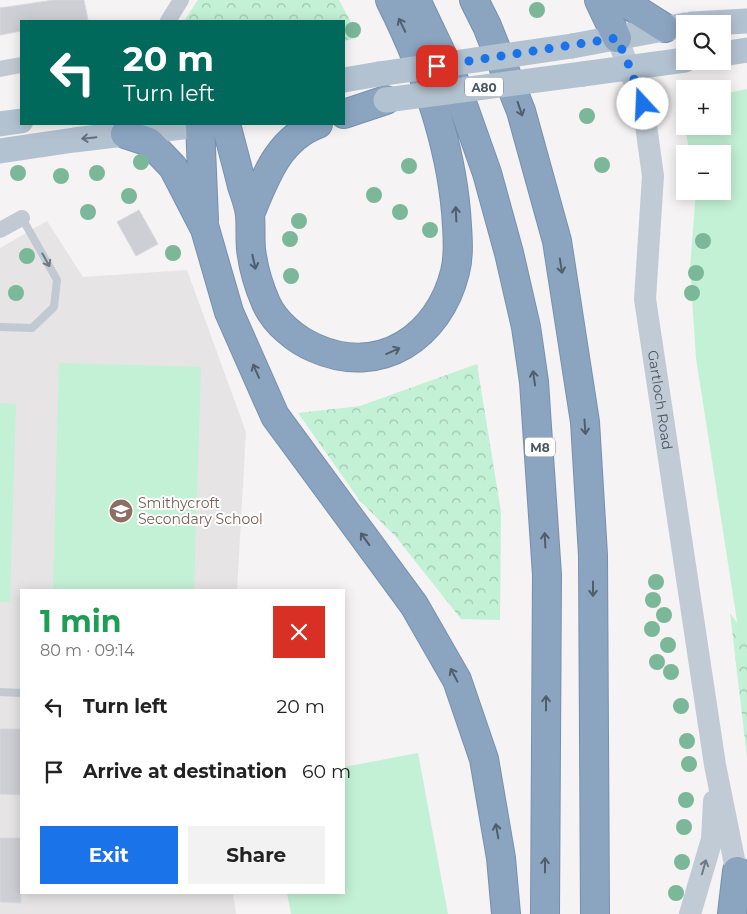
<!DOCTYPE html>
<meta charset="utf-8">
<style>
:root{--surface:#fff;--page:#f2f2f2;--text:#222;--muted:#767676;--accent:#1a73e8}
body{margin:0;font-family:Montserrat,sans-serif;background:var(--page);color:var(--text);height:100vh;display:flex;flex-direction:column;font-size:19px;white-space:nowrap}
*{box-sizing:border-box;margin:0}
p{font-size:16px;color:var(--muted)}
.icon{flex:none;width:28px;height:28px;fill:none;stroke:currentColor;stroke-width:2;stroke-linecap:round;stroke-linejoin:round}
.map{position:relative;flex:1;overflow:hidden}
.details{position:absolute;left:20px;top:589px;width:325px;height:305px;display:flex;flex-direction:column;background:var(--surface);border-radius:0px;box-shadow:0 2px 12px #0003}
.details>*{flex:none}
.top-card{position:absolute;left:20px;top:20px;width:325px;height:105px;border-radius:0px;box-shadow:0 2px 12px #0003;background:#00695c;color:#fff;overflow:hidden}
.buttons{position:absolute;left:676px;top:15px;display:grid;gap:10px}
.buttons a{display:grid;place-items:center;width:55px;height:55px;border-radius:0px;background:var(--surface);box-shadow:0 2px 12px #0003;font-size:25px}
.pin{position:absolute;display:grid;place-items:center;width:42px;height:42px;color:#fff;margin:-21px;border-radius:10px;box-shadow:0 2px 8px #0006}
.me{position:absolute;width:55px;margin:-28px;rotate:340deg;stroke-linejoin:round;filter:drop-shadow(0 0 4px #0008)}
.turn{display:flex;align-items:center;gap:18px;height:105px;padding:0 20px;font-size:22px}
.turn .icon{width:65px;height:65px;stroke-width:2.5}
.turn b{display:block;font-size:35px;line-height:42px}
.round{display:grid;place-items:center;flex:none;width:52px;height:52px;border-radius:0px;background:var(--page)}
.summary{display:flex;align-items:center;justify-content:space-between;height:85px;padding:0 20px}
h1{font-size:30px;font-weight:700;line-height:38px;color:#1e9e55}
.primary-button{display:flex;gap:10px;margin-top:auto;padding:10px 20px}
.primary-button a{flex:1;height:58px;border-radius:0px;background:var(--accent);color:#fff;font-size:20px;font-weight:700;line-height:58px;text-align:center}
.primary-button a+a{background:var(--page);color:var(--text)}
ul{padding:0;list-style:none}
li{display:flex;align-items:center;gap:15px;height:65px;padding:0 20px}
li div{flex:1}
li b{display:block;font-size:19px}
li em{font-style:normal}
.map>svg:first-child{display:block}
</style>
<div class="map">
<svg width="747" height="914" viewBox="0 0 747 914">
<defs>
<pattern id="forest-crowns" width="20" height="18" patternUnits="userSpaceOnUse" patternTransform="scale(1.25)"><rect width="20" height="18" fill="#c3f1d5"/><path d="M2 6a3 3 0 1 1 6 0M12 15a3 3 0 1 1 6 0" fill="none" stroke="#a0c6b0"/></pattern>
</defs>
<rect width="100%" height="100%" fill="#f5f3f3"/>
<path fill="#e6e4e5" d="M47 221 83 277 187 270 246 432 237 590H21V892L233 893 236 914H0V248Z"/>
<path fill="#c3f1d5" d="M747 89V685L696 358 690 268 696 191H722V154H690L681 108 685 104V126H722L723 94Z
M59 363 201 367 194 590H53Z
M0 403 16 404 10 602H0Z
M418 753 448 914H291L287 893 344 892V767Z"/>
<path fill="url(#forest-crowns)" d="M198 0H339L359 37 344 41V21H184Z
M477 364 501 512 500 620 461 619 396 537 360 501 298 413 360 406Z
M730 613 747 636V757Z"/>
<path fill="#cdcfd5" stroke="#d7d9de" d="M54 0H84L88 20 79 21H21V31L0 35V8Z
M139 210 158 244 136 256 117 222Z
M0 729H21V795L0 794Z
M0 838H21V903L0 902Z"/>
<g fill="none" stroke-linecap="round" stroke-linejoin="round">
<defs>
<path id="highway" d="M416 0 454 80 487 173 509 253 526 327 534 382 547 575 545 914
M474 0 487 26 521 111 557 241 585 422 593 555 595 914
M599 0 617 38
M621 0 665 28
M344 114 386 100
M200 124 204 220
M226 124C231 144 237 165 242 186 245 195 249 205 250 215 251 226 250 238 251 249 253 267 259 287 266 303 275 323 296 340 315 348 380 377 439 337 455 272 459 257 458 241 457 226 453 147 425 70 390 0
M125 134 149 142 173 167 205 229 229 312 275 416 414 605 457 680 484 759 501 858 506 914
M250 214C265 178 278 139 318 124
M732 914 737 871"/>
</defs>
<use href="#highway" stroke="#7690ad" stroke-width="30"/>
<path stroke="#c1cad2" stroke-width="8" d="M0 327 32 328 54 307 57 280 22 218
M0 692 21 693"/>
<path stroke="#c1cad2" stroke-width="16" d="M168 21 181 0
M0 69 21 65
M0 230 22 218"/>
<g stroke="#c1cbd6" stroke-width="22">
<path id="s1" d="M617 38 643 104 653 176 645 299 715 765 740 889"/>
<path d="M690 914 712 839 714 801"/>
</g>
<path stroke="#b3c2d1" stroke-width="25" d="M692 24 747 21
M572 46 685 25
M722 54 747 50
M583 74 685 60
M344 80 379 74
M0 124 21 121
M0 151 74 140 207 124"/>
<use href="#highway" stroke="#8ba5c1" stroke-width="28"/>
<path stroke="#b3c2d1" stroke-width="25" d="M379 74 572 46
M386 100 583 74"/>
</g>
<g fill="#7bb799">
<circle cx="537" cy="10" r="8"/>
<circle cx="353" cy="30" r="8"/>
<circle cx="587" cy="116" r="8"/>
<circle cx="141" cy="162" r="8"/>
<circle cx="602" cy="165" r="8"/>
<circle cx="409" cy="166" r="8"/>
<circle cx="18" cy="173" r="8"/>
<circle cx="97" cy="173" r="8"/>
<circle cx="61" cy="176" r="8"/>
<circle cx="374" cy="195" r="8"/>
<circle cx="129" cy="196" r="8"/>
<circle cx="88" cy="212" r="8"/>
<circle cx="400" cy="212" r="8"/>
<circle cx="299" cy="221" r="8"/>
<circle cx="430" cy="230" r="8"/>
<circle cx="290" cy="239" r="8"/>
<circle cx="703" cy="241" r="8"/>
<circle cx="173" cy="253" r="8"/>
<circle cx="27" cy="256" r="8"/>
<circle cx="696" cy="273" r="8"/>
<circle cx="291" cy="276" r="8"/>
<circle cx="16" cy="293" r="8"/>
<circle cx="692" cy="293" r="8"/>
<circle cx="656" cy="582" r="8"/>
<circle cx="653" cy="600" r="8"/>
<circle cx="664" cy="615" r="8"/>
<circle cx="652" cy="629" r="8"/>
<circle cx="668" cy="645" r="8"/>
<circle cx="657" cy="662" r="8"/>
<circle cx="671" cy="672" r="8"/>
<circle cx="681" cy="706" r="8"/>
<circle cx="687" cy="741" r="8"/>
<circle cx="689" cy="764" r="8"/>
<circle cx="686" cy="800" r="8"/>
<circle cx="684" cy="827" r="8"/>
<circle cx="682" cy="862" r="8"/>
<circle cx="676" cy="893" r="8"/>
</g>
<defs><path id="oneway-shaft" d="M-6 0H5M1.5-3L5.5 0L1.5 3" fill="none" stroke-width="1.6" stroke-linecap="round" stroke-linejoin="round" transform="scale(1.25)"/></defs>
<g stroke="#505e6b">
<use href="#oneway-shaft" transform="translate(402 25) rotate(-116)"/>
<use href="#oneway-shaft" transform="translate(520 109) rotate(71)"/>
<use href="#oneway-shaft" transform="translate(456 214) rotate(-93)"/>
<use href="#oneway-shaft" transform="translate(254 262) rotate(77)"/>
<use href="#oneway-shaft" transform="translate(561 266) rotate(81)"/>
<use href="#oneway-shaft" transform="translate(393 351) rotate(-24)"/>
<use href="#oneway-shaft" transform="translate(256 371) rotate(-114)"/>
<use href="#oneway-shaft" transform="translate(534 378) rotate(-98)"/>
<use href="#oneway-shaft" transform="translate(585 427) rotate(86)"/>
<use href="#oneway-shaft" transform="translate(365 539) rotate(-126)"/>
<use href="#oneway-shaft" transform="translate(545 540) rotate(-93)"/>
<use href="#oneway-shaft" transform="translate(593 589) rotate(90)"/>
<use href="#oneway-shaft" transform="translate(454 675) rotate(-118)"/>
<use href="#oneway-shaft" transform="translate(546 703) rotate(-90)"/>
<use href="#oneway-shaft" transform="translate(497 831) rotate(-100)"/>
<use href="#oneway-shaft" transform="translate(545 865) rotate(-90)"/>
</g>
<use stroke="#64717d" href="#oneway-shaft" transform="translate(89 138) rotate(174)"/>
<use stroke="#6e7983" href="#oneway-shaft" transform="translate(46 260) rotate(61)"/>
<use stroke="#6e7984" href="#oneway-shaft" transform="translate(704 867) rotate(-74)"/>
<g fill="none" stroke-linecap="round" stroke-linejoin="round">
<path stroke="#1a73e8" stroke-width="9" stroke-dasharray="0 16.2" d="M437 66 617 38 630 68 643 104"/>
</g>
<defs>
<symbol id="school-disc" viewBox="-11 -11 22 22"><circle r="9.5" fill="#8d6e63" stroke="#fff"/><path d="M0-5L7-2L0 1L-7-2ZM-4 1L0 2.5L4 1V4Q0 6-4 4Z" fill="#fff"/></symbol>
</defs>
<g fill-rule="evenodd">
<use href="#school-disc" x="107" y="497" width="28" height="28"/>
</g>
<g text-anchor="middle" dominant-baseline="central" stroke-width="4" stroke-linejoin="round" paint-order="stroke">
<g fill="#fff" stroke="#808990" stroke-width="1">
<rect x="465" y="77.5" width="38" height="19" rx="4"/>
<rect x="525" y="437.5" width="30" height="19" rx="4"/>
</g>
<g font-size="12" font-weight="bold" fill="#4a5661">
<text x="484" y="87">A80</text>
<text x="540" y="447">M8</text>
</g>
<g font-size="14" fill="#4a5661" stroke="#fff">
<text stroke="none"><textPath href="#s1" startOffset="369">Gartloch Road</textPath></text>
</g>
<g font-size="14" fill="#785e54" stroke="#fff" text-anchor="start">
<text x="138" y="503">Smithycroft<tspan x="138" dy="16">Secondary School</tspan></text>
</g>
</g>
</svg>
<div class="buttons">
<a><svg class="icon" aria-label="search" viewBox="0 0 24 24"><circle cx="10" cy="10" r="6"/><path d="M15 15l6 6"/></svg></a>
<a>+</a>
<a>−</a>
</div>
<div class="pin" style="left:437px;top:66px;background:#d93025"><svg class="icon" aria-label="arrive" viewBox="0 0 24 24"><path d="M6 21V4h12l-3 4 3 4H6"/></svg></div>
<svg class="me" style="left:643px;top:104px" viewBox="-20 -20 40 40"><circle r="19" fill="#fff"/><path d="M0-13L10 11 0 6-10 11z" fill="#1a73e8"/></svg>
<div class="top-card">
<div class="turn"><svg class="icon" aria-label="left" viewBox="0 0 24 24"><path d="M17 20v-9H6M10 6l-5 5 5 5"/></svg><div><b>20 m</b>Turn left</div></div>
</div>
<section class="details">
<div class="summary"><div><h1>1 min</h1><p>80 m · 09:14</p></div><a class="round" style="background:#d93025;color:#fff"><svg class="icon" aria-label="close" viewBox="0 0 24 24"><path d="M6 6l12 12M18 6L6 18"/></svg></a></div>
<ul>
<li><svg class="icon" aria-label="left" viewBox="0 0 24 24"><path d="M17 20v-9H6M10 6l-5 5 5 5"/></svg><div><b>Turn left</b></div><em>20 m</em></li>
<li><svg class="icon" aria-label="arrive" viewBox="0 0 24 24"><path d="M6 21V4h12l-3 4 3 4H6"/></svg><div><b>Arrive at destination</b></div><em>60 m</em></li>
</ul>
<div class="primary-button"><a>Exit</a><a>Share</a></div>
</section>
</div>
